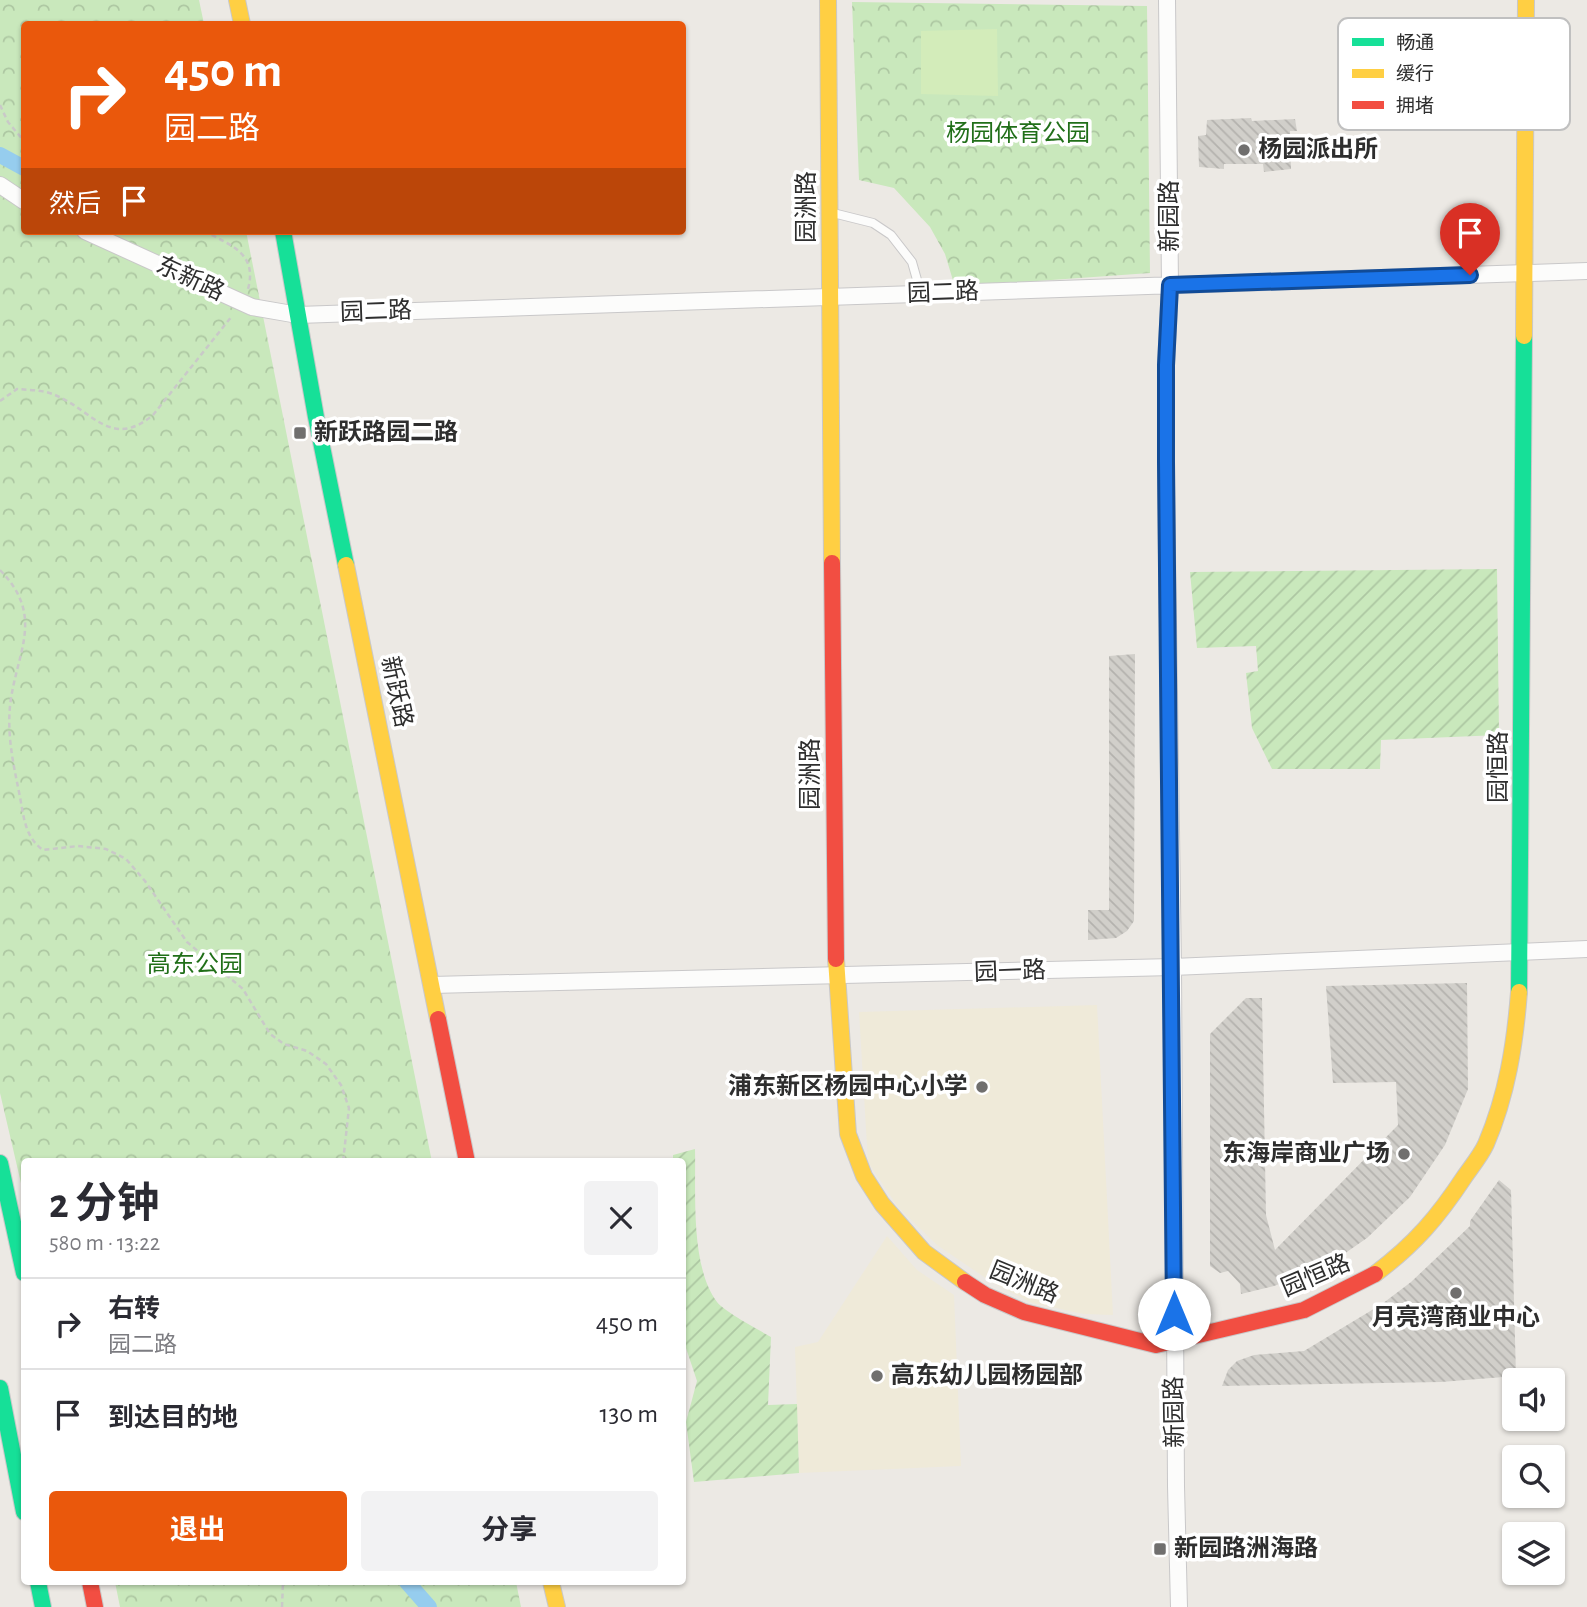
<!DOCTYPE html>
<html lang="zh">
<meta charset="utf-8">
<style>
:root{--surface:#fff;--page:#f2f2f3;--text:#2b2b33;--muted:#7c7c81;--line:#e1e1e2;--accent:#ea580c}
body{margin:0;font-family:"Alegreya Sans","Noto Sans SC",sans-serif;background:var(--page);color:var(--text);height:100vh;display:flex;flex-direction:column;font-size:26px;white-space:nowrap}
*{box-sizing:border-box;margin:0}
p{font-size:23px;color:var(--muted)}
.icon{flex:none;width:38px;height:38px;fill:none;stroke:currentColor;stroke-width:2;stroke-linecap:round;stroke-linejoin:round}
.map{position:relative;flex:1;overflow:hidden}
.drawer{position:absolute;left:21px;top:1158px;width:665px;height:427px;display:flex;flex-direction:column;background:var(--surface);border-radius:7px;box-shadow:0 2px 5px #0004}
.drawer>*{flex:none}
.hud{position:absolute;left:21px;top:21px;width:665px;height:214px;border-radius:7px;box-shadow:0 2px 5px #0004;background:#ea580c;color:#fff;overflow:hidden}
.controls{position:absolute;left:1502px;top:1368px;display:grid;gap:14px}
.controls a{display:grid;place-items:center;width:63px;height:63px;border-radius:7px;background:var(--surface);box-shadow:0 2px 5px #0004;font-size:35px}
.pin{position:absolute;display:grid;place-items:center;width:60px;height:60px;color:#fff;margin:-72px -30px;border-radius:50% 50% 50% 0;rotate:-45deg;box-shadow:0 0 7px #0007}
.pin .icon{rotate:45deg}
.me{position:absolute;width:77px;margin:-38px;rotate:0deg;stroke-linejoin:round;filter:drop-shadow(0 0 5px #0008)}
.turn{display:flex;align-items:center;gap:24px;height:147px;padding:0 28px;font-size:32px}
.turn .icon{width:91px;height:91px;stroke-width:2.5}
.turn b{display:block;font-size:49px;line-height:60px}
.then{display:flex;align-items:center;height:66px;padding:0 28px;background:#0003;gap:14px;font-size:26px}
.round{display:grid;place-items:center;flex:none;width:74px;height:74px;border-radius:7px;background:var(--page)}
.head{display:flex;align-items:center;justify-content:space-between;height:119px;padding:0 28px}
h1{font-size:42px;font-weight:700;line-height:52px}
.button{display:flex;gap:14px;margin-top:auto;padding:14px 28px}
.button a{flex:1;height:80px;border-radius:7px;background:var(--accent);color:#fff;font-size:28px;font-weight:700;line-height:80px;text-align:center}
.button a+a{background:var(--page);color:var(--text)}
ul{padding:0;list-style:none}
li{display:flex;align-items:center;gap:21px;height:91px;padding:0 28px;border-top:2px solid var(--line)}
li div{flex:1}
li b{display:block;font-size:26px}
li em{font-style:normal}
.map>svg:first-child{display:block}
</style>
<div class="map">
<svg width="1587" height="1607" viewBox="0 0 1587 1607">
<defs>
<pattern id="forest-crowns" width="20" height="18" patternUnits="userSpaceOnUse" patternTransform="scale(1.75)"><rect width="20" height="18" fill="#c9e8bc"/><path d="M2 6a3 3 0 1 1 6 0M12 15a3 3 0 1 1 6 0" fill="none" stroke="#adc7a2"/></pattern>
<pattern id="garden-furrows" width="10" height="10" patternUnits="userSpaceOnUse" patternTransform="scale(1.75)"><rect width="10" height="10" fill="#c9e8bc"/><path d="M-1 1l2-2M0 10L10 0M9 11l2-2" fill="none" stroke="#adc7a2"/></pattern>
<pattern id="building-back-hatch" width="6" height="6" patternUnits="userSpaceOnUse" patternTransform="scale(1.75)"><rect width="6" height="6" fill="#d1cfca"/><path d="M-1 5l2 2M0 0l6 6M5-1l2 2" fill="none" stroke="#b4b2ae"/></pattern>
</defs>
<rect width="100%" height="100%" fill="#ece9e4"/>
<path fill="#efead9" d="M1097 1005 1113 1315 1084 1314 1032 1303 993 1283 937 1245 898 1207 868 1162 859 1012Z
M887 1236 917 1270 954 1295 961 1466 799 1473 795 1347 818 1342Z"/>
<path fill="url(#forest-crowns)" d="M0 0H199L204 24H24V231H246L432 1162H24V1196L0 1093Z
M852 2 1147 6 1150 273 955 287 945 254 930 227 894 188 859 180Z
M115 1582H516L521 1607H120Z"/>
<path fill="url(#garden-furrows)" d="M1497 569 1499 735 1381 740 1380 769H1272L1252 728 1246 673 1258 671 1256 646 1197 648 1190 572Z
M695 1149C696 1193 690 1266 717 1302 725 1312 759 1330 771 1337L768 1405 797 1404 799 1473 694 1482 686 1422 697 1381 683 1339 682 1162H673V1155Z"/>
<path fill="#d3ecba" d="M997 29 998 96 921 94V31Z"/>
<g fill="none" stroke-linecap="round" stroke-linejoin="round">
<path stroke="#96cdee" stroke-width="16" d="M0 155 24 168
M407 1582 429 1607"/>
</g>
<path fill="url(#building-back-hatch)" d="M1251 118 1252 121 1295 119 1297 131H1290L1291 169 1264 172 1263 164H1224V169L1199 167 1198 136 1206 135 1207 120Z
M1135 654 1134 921 1127 931 1116 938 1088 940V910H1109V656Z
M1467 983 1468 1089 1445 1145 1410 1197 1367 1238 1341 1256 1303 1275 1274 1286 1241 1294 1240 1284 1228 1271 1220 1273 1210 1266V1034L1246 998H1262L1266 1215 1275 1250 1398 1125 1396 1082 1333 1083 1326 986Z
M1499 1180 1511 1190 1516 1376 1441 1382 1222 1386 1228 1370 1237 1361 1254 1355 1304 1351 1382 1304 1411 1282 1470 1226V1221Z"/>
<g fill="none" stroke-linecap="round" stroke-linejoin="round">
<defs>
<path id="lane" d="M833 213 873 223 891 235 912 262 921 294"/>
<path id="street" d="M1167 0 1170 285 1166 365V486L1173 967 1176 1486 1179 1607
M0 185 24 201
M85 231 252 307 298 315 1587 271
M432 985 1173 967 1587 949"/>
<path id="fast" d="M283 231 316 417 346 565
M1519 992 1524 336
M0 1163 24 1273
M0 1388 24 1512
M38 1582 43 1607"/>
<path id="slow" d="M237 0 242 24
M828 0 832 563
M1524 336 1526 0
M346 565 438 1019
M836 959 848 1134 864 1176 882 1204 924 1252 965 1282
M1375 1274C1415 1244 1438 1217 1465 1176 1472 1166 1481 1155 1486 1144 1507 1095 1515 1044 1519 992
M551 1582 557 1607"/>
<path id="jam" d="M832 563 836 959
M438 1019 467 1162
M965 1282 985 1295 1024 1312 1156 1345 1304 1310 1375 1274
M90 1582 95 1607"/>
</defs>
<use href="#lane" stroke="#c9c8c9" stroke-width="10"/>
<use href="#street" stroke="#c9c8c9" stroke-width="18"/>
<use href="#fast" stroke="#c9c8c9" stroke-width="18"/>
<use href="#slow" stroke="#c9c8c9" stroke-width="18"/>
<use href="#jam" stroke="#c9c8c9" stroke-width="18"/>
<path stroke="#c9c9c8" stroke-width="2.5" stroke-dasharray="5 3.5" stroke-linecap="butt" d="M0 105 8 122 24 141
M204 231C230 245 258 253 248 289
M0 401 17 389C29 390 44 390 55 395 92 410 111 450 153 415L232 316
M0 570C46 617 16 652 10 706 7 738 14 767 20 797 24 818 25 837 43 850L78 846 106 849 126 859 145 881 187 942 243 989 270 1034 284 1044 307 1051 326 1064 341 1085 349 1108 343 1162
M282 1607 283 1582"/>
<use href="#lane" stroke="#fcfcfb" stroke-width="8"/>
<use href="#street" stroke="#fcfcfb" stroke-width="16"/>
<use href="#fast" stroke="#16e098" stroke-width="16"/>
<use href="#slow" stroke="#ffcf43" stroke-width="16"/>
<use href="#jam" stroke="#f24e42" stroke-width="16"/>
</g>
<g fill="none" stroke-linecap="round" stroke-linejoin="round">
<defs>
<path id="route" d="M1174 1314 1166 462V365L1170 285 1470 275"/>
</defs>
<use href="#route" stroke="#114b97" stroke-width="18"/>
<use href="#route" stroke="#1a73e8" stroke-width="12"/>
</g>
<g fill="#706f6e" stroke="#fff" stroke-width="2.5">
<circle cx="1244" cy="150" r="7"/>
<rect x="293" y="426" width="14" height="14" rx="3.5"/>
<circle cx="982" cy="1087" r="7"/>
<circle cx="1404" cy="1154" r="7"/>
<circle cx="1456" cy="1293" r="7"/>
<circle cx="877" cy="1376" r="7"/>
<rect x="1153" y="1542" width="14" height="14" rx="3.5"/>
</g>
<g text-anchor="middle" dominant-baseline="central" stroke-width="7" stroke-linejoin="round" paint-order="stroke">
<g font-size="24" fill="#216f19" stroke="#fff">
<text x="1018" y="134">杨园体育公园</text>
<text x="195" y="965">高东公园</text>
</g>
<g font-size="24" font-weight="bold" fill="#2e2e2e" stroke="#fff" text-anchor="start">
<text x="1258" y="150">杨园派出所</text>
<text x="314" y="433">新跃路园二路</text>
<text x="968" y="1087" text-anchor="end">浦东新区杨园中心小学</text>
<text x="1390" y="1154" text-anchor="end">东海岸商业广场</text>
<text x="1456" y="1318" text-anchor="middle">月亮湾商业中心</text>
<text x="891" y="1376">高东幼儿园杨园部</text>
<text x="1174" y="1549">新园路洲海路</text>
</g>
<g font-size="24" fill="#2e2e2e" stroke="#fff">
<text transform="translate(807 207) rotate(-90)">园洲路</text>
<text transform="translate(1170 216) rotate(-90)">新园路</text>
<text transform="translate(190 279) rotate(25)">东新路</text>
<text transform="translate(943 293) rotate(-2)">园二路</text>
<text transform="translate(376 312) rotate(-2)">园二路</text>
<text transform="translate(396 692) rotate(78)">新跃路</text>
<text transform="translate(1499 767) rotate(-90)">园恒路</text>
<text transform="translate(811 774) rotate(-90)">园洲路</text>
<text transform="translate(1010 972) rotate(-2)">园一路</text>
<text transform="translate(1316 1276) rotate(-23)">园恒路</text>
<text transform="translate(1024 1283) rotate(22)">园洲路</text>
<text transform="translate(1175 1412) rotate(-91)">新园路</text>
</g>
</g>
<rect x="1338" y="18" width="232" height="112" rx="10" fill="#fff" stroke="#c0c0c0" stroke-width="2"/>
<rect x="1352" y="38" width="32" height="8" fill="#16e098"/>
<rect x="1352" y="69" width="32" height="9" fill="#ffcf43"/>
<rect x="1352" y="101" width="32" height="8" fill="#f24e42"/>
<g font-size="19" fill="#2e2e2e">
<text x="1396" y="49">畅通</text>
<text x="1396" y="80">缓行</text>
<text x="1396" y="112">拥堵</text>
</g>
</svg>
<div class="controls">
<a><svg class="icon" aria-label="sound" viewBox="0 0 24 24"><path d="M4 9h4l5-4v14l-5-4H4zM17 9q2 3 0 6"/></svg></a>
<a><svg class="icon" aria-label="search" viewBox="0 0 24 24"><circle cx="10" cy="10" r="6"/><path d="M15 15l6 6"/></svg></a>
<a><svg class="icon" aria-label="layers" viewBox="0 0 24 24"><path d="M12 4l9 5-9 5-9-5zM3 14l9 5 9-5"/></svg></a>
</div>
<div class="pin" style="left:1470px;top:275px;background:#d93025"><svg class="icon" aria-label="arrive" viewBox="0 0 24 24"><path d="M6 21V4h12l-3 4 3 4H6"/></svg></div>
<svg class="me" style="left:1174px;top:1314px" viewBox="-20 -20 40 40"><circle r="19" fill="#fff"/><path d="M0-13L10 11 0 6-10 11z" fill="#1a73e8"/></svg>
<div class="hud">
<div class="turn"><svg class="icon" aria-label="right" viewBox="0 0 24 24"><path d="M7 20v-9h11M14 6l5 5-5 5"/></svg><div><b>450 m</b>园二路</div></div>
<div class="then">然后<svg class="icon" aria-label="arrive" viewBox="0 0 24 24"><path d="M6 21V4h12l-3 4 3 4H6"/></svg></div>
</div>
<section class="drawer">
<div class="head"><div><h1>2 分钟</h1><p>580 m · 13:22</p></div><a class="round"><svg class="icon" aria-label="close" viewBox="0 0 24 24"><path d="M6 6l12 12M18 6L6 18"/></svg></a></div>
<ul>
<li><svg class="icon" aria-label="right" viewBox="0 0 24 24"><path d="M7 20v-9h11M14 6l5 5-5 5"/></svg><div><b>右转</b><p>园二路</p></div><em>450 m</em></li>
<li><svg class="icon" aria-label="arrive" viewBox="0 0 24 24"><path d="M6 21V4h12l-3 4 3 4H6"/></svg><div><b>到达目的地</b></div><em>130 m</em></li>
</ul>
<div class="button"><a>退出</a><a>分享</a></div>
</section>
</div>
